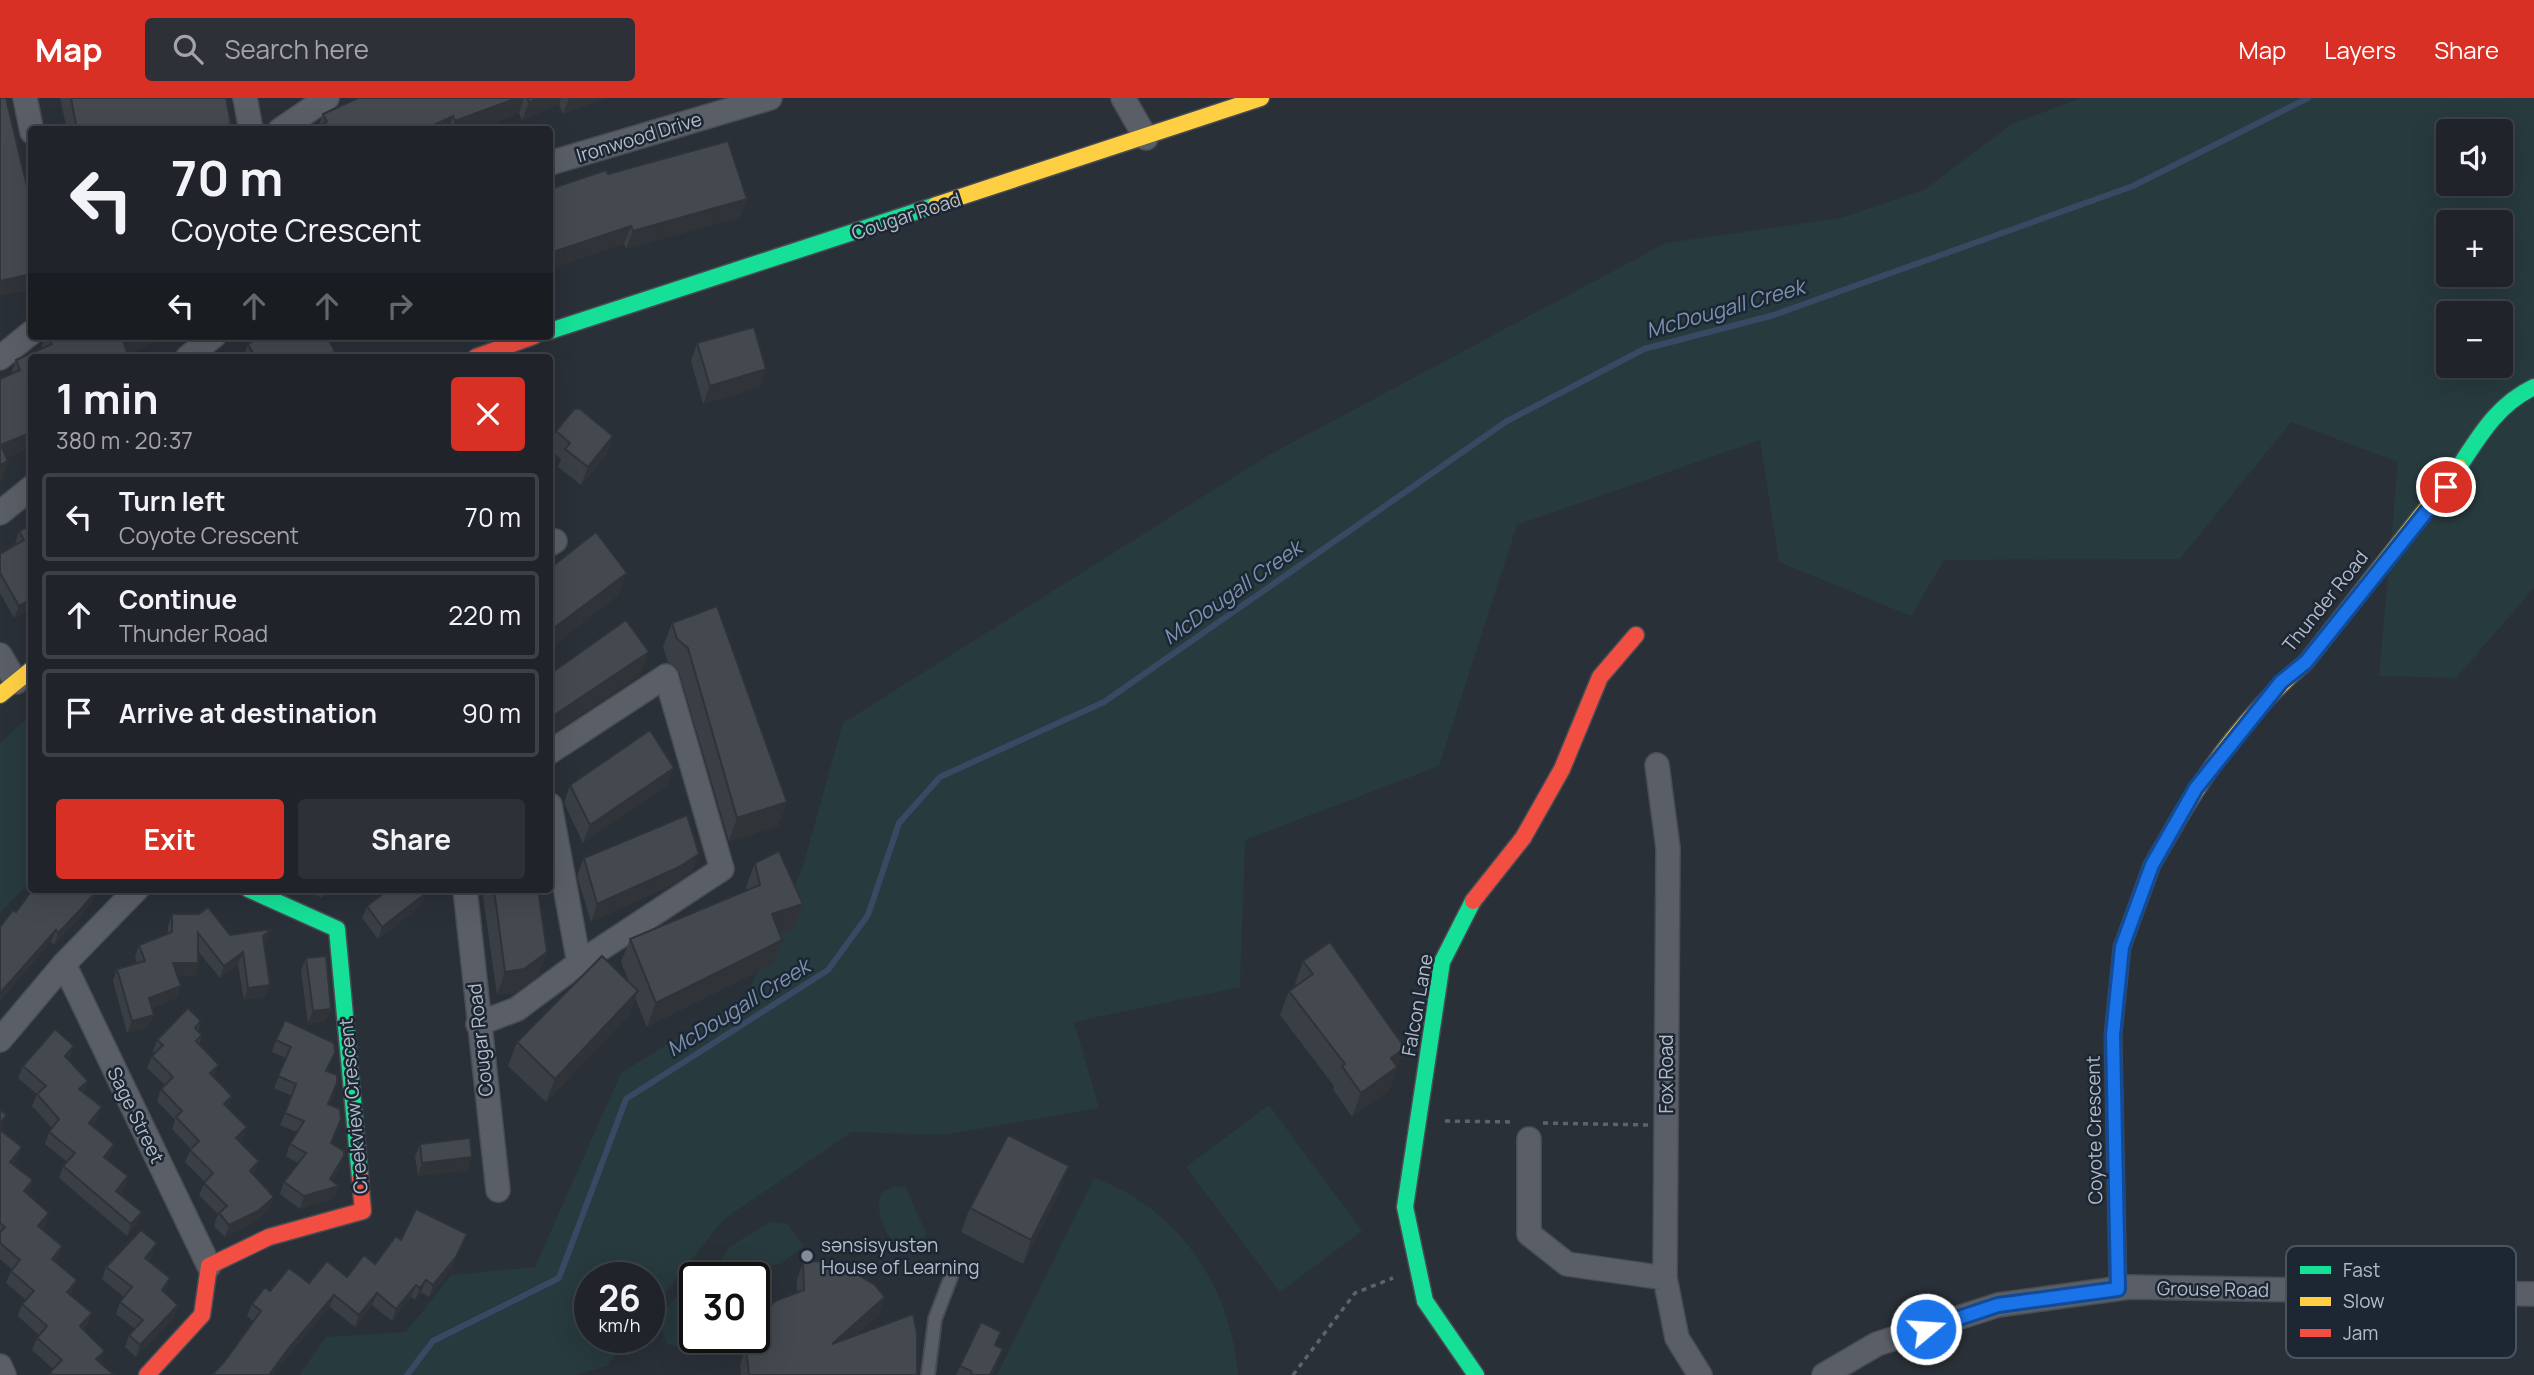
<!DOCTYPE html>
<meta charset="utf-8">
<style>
:root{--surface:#20242a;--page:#2d3036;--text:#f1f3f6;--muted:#a2a4a8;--line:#3d4147;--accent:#d93025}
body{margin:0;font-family:Manrope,sans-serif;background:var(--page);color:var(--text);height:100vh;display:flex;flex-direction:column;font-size:26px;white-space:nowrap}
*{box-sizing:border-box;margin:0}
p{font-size:23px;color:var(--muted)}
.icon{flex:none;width:38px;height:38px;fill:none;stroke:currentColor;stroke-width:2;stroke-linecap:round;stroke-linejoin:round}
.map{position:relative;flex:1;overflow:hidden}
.sheet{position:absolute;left:28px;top:256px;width:525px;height:539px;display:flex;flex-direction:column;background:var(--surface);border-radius:7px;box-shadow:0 7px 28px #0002,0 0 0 2px var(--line)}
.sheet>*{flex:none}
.guide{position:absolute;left:28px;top:28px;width:525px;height:214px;border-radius:7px;box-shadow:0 7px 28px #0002,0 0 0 2px var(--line);background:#20242a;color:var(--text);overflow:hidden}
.fabs{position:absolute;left:2436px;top:21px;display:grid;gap:14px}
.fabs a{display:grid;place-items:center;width:77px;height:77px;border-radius:7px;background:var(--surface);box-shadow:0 7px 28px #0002,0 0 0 2px var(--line);font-size:35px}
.speed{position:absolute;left:574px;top:1164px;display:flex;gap:14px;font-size:35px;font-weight:700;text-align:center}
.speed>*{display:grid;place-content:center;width:91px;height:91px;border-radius:50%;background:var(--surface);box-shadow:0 7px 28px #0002,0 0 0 2px var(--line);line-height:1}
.speed small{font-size:18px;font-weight:400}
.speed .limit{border:4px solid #111;border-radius:10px;background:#fff;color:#111}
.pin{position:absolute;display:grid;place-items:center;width:60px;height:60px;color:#fff;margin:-30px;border:4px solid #fff;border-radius:50%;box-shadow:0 2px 7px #0007}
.me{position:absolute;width:77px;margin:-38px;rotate:72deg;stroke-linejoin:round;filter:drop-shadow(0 0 5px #0008)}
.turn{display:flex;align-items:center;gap:24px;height:147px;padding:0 28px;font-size:32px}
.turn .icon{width:91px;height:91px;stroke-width:2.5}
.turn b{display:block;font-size:49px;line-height:60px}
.lanes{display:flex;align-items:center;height:66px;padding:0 28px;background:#0003;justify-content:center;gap:35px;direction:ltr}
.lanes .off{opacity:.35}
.round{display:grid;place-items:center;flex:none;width:74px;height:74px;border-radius:7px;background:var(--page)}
.headline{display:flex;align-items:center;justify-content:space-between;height:119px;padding:0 28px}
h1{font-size:42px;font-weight:700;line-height:52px}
.cta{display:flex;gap:14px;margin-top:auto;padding:14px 28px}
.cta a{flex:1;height:80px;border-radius:7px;background:var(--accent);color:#fff;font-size:28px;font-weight:700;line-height:80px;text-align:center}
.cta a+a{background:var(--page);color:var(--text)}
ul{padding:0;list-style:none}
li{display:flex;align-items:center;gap:21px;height:88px;margin:0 14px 10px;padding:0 14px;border:4px solid var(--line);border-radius:7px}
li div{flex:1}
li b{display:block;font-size:26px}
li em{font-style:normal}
header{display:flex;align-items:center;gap:42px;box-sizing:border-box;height:98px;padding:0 35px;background:var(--accent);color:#fff}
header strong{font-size:33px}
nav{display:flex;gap:38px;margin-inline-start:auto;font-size:24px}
.search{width:490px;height:63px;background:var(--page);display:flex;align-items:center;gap:18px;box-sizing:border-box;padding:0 24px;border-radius:7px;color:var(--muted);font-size:26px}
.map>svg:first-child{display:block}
</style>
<header>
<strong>Map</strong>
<div class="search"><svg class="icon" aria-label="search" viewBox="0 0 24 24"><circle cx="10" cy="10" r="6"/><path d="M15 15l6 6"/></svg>Search here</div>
<nav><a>Map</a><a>Layers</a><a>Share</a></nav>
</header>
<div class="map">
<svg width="2534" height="1277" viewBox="0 0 2534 1277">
<rect width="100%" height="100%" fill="#2a3038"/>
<path fill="#273a3e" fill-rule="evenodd" d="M2081 0H2534V490L2456 580 2379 578 2398 364 2291 324 2180 461 1944 462 1911 518 1779 464 1760 342 1517 427 1439 668 1245 742 1240 889 1074 924 1099 1010 944 1037 852 1034 724 1121 649 1215V1180H590V1239H630L607 1268 575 1277H299L326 1239 406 1234 451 1177 535 1169 621 975 748 896 803 768 843 625 1269 357 1666 145 1841 120 1926 91 2012 26ZM2448 33H2501V86H2448ZM2448 124H2501V177H2448ZM2448 215H2501V268H2448Z
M31 617V783L0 815V645Z
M1269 1007 1362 1133 1280 1194 1186 1069Z
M1094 1080C1179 1110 1231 1189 1238 1277H997Z
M895 1088 906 1090 926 1135 925 1139 900 1153C888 1141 873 1112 881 1095Z
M770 1124 787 1126 804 1148 781 1166 769 1167 754 1179H710L729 1149Z
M683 1192H695V1239H724L720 1247 704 1243 695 1253 666 1245 659 1218Z"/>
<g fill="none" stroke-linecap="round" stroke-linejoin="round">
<path stroke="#384963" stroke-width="6" d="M407 1277 433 1243 559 1180 626 1001 828 872 868 817 899 725 940 679 1104 604 1507 323 1644 251 1774 217 2133 88 2308 0"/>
<defs>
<path id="lane" d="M928 1277 935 1221 951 1179"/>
<path id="street" d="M25 0 32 34
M245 0 251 32
M1123 0 1146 40
M280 32 327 0
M550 65 770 0
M188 259 214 238
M0 260 32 234
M0 415 32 389
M550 446 555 443
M0 557 16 584
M1657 667 1668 750 1665 1180 1677 1240 1700 1277
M550 707 579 865
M465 791 498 1092
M64 866 209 1168
M478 926 517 911 579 865 722 771 666 578 550 654
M0 942 64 866 137 791
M1529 1041V1136L1567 1166 1665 1180
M0 1268 4 1277
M1824 1277 1877 1246 1998 1207 2129 1189 2534 1196"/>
<path id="fast" d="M550 233 936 107
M2459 369C2480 337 2498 306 2534 289
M248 791 337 831 360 1080
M1473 803 1442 864 1405 1109 1425 1203 1476 1277"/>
<path id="slow" d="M936 107 1261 0
M0 597 32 571
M2174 729C2208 669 2254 608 2306 564L2459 369"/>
<path id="jam" d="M476 259 534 238
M1473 803 1523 740 1562 671 1600 579 1636 537
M2118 1191 2113 937 2122 849 2152 767 2174 729
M147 1277 202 1217 209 1168 269 1139 363 1113 360 1080"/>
</defs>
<use href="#lane" stroke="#484c53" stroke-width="16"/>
<use href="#street" stroke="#484c53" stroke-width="26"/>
<use href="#fast" stroke="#484c53" stroke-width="19"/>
<use href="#slow" stroke="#484c53" stroke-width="19"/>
<use href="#jam" stroke="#484c53" stroke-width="19"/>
<path stroke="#5d636a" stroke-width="3.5" stroke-dasharray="5 5" stroke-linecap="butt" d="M1445 1023 1515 1024
M1543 1025 1648 1027
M1293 1277 1355 1195 1393 1180"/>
<use href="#lane" stroke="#5a5e66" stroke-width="12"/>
<use href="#street" stroke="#5a5e66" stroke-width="23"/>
<use href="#fast" stroke="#16e098" stroke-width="16"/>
<use href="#slow" stroke="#ffcf43" stroke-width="16"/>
<use href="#jam" stroke="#f24e42" stroke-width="16"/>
</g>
<path fill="#3a3f45" d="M60 0H226L229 32H67Z
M358 0H605L563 16 559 6 522 22 519 15 475 32H309L319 27 323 16Z
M608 76 747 101 740 119 626 151 624 146 550 171V91Z
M45 238H158L156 244 128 256 32 259V349L6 360 8 363 2 381 0 382V281L11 276 16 262 41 251Z
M697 245 766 271 760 289 703 306 691 263Z
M248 246 335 253 333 259H244L243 258Z
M556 333 607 356 581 387 558 369 561 361 550 352Z
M32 427V510L14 520 0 495V456L16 447 15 446 19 433Z
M672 525 787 704 778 728 729 743 679 574 668 564 663 549Z
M570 687 667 688 583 745 564 705Z
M584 760 692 774 672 787 591 824 577 778Z
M755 765 803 806 794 830 779 835 773 866 647 929 635 900 629 917 546 1004 508 968 517 944 630 886 621 864 630 841 747 792 746 789Z
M310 791H328L321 800Z
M482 791H538V878L515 895 497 897Z
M425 796 421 808 378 841 362 820 367 808Z
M92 804 78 822 54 847 51 844 0 903V829L16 814Z
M172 816 230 837 267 843 264 846 265 899 244 902 238 866 220 880 198 853V865L194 878 177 877 181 888 177 900 152 910 149 929 127 935 113 883 117 871 137 865 135 859 139 847 168 836V828Z
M306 860 326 923 308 925 301 873Z
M1303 863 1396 974 1395 975 1389 993 1352 1019 1333 991 1334 988 1280 917 1289 893 1296 888 1295 886Z
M201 923 198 933 202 937 199 946 214 979 232 998 228 1010 247 1029 243 1042 240 1044 259 1063 254 1077 274 1099 269 1111 253 1125 225 1139 214 1128 218 1116 199 1097 205 1084 185 1064 191 1051 172 1031 175 1022 157 1003 161 991 165 987 147 970 152 958 155 955 153 954 157 942Z
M276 942 335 955 327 973 333 997 329 1007 331 1046 340 1070 332 1083 339 1088 335 1100 300 1111 280 1096 284 1084 298 1065 286 1058 290 1046 297 1034 280 1027 292 998 274 990 286 960 272 954Z
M70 960 68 961 88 983 84 994 97 1022 93 1027 114 1046 110 1058 107 1061 128 1078 124 1090 120 1096 142 1114 137 1126 127 1138 59 1080 63 1068 67 1064 45 1046 49 1034 52 1030 32 1008 37 996 18 980 23 968Z
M0 1032 22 1049 17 1062 14 1066 33 1082 28 1096 49 1115 45 1127 42 1131 62 1148 58 1160 55 1163 77 1182 70 1197 92 1215 87 1227 83 1232 100 1265 114 1277H49L53 1271 32 1252 37 1240 39 1237 18 1218 22 1206 26 1202 6 1185 12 1171 0 1161Z
M420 1046 468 1072 418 1078 415 1058Z
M1069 1068 1060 1092 1023 1166 961 1134 970 1110Z
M401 1142 462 1148 451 1171 429 1199 421 1194 415 1202 411 1199 392 1223 372 1207 355 1229 330 1209 283 1263 273 1277H212L224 1264 253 1223 247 1218 252 1206 270 1193 347 1179 375 1166Z
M152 1157 148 1163 166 1192 165 1194 178 1207 174 1219 136 1259 125 1249 129 1237 135 1231 116 1216 120 1204 124 1199 102 1181 106 1169Z
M803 1164 879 1217 856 1237 917 1277H741L740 1267 749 1239 797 1195V1182Z
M996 1248 1003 1251 992 1277H956L960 1268Z"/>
<path fill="#303338" d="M517 0H524L519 15 475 32H452L455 23Z
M539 0H561L559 6 522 22 529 4Z
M569 0H605L563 16Z
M453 18 448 32H423Z
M231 26 229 32H204Z
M747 101 740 119 626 151 633 133Z
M631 128 624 146 550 171V155Z
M32 176V192L0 198V183Z
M133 238H158L156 244 128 256 127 259H117L123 243Z
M335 253 333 259H325Z
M766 271 760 289 703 306 710 288Z
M32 330V349L0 362 1 347Z
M613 338 607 356 581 387 588 369Z
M8 363 2 381 0 382V367Z
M627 475 618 498 550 551V533Z
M32 501V510L14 520 19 508Z
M649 554 640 578 550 638V620L551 618Z
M674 670 667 688 583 745 590 727Z
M787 704 778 728 729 743 737 720Z
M699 756 692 774 672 787 591 824 597 806Z
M324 791H328L321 800Z
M97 792 92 804 78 822 54 847 58 835Z
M425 796 421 808 378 841 382 829Z
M803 806 794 830 763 840 772 816Z
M272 831 267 843 258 850 263 838Z
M56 832 51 844 0 903V895Z
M782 842 773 866 647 929 656 905Z
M243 854 238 866 220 880 224 868Z
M547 854 538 878 515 895 497 897 505 874Z
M173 865H198L194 878 168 877Z
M270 887 265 899 244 902 248 890Z
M181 888 177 900 145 913 149 900Z
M638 893 629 917 546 1004 555 981Z
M331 911 326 923 308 925 313 913Z
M154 917 149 929 127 935 132 923Z
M74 948 70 960 61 970 65 958Z
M1405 950 1389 993 1352 1019 1361 995 1391 960Z
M219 967 214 979 210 975Z
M88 983 83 995 79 991Z
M232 998 228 1010 224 1006Z
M102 1009 97 1022 85 1037 89 1025Z
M7 1017 2 1029 0 1032V1025Z
M247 1029 243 1042 232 1052 236 1040Z
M114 1046 110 1058 99 1071 104 1059Z
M22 1049 17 1062 6 1076 10 1064Z
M344 1058 340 1070 326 1092 339 1088 335 1100 300 1111 304 1098 330 1081Z
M472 1059 468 1072 418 1078 422 1065Z
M259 1063 255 1076 245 1085 250 1073Z
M1069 1068 1060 1092 1023 1166 1031 1142Z
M128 1078 124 1090 112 1105 116 1093Z
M33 1082 29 1094 20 1105 24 1093Z
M274 1099 269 1111 253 1125 225 1139 229 1127Z
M142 1114 137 1126 127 1138 131 1126Z
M49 1115 45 1127 34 1140 38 1128Z
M467 1136 462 1148 451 1171 429 1199 433 1187Z
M157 1145 152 1157 140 1172 145 1160Z
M62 1148 58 1160 47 1173 52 1161Z
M170 1180 166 1192 157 1204 162 1192Z
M77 1182 72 1195 62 1206 67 1194Z
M426 1182 421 1194 415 1202 420 1190Z
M416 1187 411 1199 392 1223 396 1211Z
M377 1195 372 1207 355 1229 359 1217Z
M334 1197 330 1209 283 1263 273 1277H269L288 1251Z
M885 1199 879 1217 825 1264 832 1246Z
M178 1207 174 1219 136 1259 140 1247Z
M92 1215 87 1227 75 1241 80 1228Z
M105 1253 100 1265 96 1261Z"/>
<path fill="#444950" stroke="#303338" stroke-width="2" d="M0 0H6L29 97 32 112V176L0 183Z
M71 0H226L231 26 204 32H77Z
M358 0H517L455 23 453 18 423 32H309L327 24 323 16Z
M527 0H539L529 4Z
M728 43 747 101 633 133 631 128 550 155V91L606 72 608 76Z
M754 229 766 271 710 288 697 245Z
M49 238H133L123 243 128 256 120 259H32V334L1 347 8 363 0 367V281L20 272 16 262 52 246Z
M261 238H326L335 253 325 259H255L248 246Z
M574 311H580L613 338 588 369 565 351 570 345 556 333Z
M32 427V501L19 508 0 475V456L24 442 19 433Z
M596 434 627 475 550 533V470Z
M717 508 787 704 737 720 688 550 677 541 672 525Z
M626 522 649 554 550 620V576Z
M650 632 674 670 590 727 570 687Z
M687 717 699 756 679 769 597 806 584 760Z
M779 753 803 806 772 816 782 842 656 905 630 841 760 787 755 765Z
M33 791 97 792 82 810 58 835 56 832 0 895V829L13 812 16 814Z
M389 791H421L425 796 382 829 367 808Z
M494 791H538L547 854 524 871 505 874Z
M208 809 230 837 272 831 263 838 270 887 248 890 243 854 224 868 198 835V865H173L181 888 149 900 154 917 132 923 117 871 145 863 139 847 172 834V816H199Z
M1330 844 1405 950 1391 960 1397 969 1361 995 1342 968 1345 966 1289 893 1313 876 1303 863Z
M326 858 331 911 313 913 306 860Z
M602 858 638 893 555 981 517 944Z
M188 910 201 923 195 930 202 937 196 943 219 967 210 975 232 998 224 1006 247 1029 236 1040 259 1063 250 1073 274 1099 258 1113 229 1127 219 1115 227 1108 204 1085 213 1075 190 1052 199 1043 176 1019 182 1013 161 991 173 979 152 958 163 947 157 942Z
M285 922 334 945 335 955 326 973 337 977V985L328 1006 340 1011 341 1021 331 1045 344 1053V1058L330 1081 339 1088 304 1098 284 1084 306 1055 290 1046 304 1023 285 1015 296 986 278 978 291 949 276 942Z
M55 931 74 948 65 958 88 983 79 991 102 1009 89 1025 114 1046 104 1059 128 1078 116 1093 142 1114 131 1126 63 1068 75 1055 49 1034 59 1021 37 996 46 988 23 968Z
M0 1012 7 1017 0 1025Z
M0 1032 22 1049 10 1064 33 1082 24 1093 49 1115 38 1128 62 1148 52 1161 77 1182 67 1194 92 1215 80 1228 105 1253 96 1261 114 1277H52L50 1274 62 1262 37 1240 47 1228 22 1206 34 1193 11 1173 20 1162 0 1145V1134L5 1129 0 1125Z
M1008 1037 1069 1068 1031 1142 970 1110Z
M470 1040 472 1059 422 1065 420 1046Z
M416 1111 467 1136 456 1159 433 1187 426 1182 420 1190 416 1187 396 1211 377 1195 359 1217 334 1197 288 1251 269 1277H212L224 1264 261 1213 252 1206 265 1189 270 1193 289 1170 309 1185 327 1163 347 1179 364 1157 375 1166 396 1138 401 1142Z
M141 1132 157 1145 145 1160 170 1180 162 1192 178 1207 140 1247 129 1237 143 1222 120 1204 132 1189 106 1169Z
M820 1163 848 1171 875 1187 885 1199 832 1246 913 1216 917 1235V1277H749L746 1249 750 1239H754V1226L775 1203 804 1192 803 1164Z
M981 1224 1001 1234 995 1247 1003 1251 990 1277H972L971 1273 960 1268Z"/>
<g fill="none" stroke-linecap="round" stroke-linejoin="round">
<defs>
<path id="route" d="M1926 1231 1998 1207 2118 1191 2113 937 2122 849 2152 767 2196 690 2281 584 2306 564 2446 389"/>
</defs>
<use href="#route" stroke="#114b97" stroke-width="18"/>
<use href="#route" stroke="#1a73e8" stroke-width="12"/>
</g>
<circle fill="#848b96" stroke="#1d2633" stroke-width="2.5" cx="807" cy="1158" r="7"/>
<g text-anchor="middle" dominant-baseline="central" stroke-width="5" stroke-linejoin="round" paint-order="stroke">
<g font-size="19" fill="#b4bcc9" stroke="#1d2633">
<text transform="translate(639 39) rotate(-17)">Ironwood Drive</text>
<text transform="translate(906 118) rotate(-18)">Cougar Road</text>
<text transform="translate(2325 503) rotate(-51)">Thunder Road</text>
<text transform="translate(1417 907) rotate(-80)">Falcon Lane</text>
<text transform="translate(480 942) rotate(-96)">Cougar Road</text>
<text transform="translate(1666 976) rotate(-90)">Fox Road</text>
<text transform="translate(353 1008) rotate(-95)">Creekview Crescent</text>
<text transform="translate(136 1017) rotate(64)">Sage Street</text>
<text transform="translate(2094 1032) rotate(-91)">Coyote Crescent</text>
<text transform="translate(2213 1191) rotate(1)">Grouse Road</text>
</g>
<g font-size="19" fill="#b4bcc9" stroke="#1d2633" text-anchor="start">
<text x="821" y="1147">sənsisyustən<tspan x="821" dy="22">House of Learning</tspan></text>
</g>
<g font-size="21" font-style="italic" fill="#7c92b1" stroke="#1d2633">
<text transform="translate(1725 210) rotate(-16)">McDougall Creek</text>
<text transform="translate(1232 494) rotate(-35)">McDougall Creek</text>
<text transform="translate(738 909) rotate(-32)">McDougall Creek</text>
</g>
</g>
<rect x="2286" y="1148" width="230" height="112" rx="10" fill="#1d2633" stroke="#4a5360" stroke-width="2"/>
<rect x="2300" y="1168" width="31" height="8" fill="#16e098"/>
<rect x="2300" y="1199" width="31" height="9" fill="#ffcf43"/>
<rect x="2300" y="1231" width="31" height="8" fill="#f24e42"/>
<g font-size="19" fill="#b4bcc9">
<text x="2343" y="1179">Fast</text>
<text x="2343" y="1210">Slow</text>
<text x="2343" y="1242">Jam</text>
</g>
</svg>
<div class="fabs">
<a><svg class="icon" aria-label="sound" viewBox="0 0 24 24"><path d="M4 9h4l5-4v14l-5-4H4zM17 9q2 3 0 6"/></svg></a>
<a>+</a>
<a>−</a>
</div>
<div class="speed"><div>26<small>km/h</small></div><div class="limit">30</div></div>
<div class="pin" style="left:2446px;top:389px;background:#d93025"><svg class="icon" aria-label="arrive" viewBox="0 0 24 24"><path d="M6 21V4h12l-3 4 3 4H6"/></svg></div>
<svg class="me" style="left:1926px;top:1231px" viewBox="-20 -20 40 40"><circle r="17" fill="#1a73e8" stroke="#fff" stroke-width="3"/><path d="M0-11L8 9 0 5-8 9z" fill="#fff"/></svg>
<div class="guide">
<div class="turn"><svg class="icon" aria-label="left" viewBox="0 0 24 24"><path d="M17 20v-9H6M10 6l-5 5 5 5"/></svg><div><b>70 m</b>Coyote Crescent</div></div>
<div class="lanes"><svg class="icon" aria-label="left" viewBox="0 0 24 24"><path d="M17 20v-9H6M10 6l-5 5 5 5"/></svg><svg class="icon off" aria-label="ahead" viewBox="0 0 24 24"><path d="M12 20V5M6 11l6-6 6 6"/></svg><svg class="icon off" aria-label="ahead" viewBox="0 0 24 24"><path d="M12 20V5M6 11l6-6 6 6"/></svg><svg class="icon off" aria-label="right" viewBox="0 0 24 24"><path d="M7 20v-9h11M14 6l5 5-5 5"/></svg></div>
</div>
<section class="sheet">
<div class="headline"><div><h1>1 min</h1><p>380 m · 20:37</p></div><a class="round" style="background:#d93025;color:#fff"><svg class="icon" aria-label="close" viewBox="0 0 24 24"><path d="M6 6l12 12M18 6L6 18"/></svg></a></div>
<ul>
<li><svg class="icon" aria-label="left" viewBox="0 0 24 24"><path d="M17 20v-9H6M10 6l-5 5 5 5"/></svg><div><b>Turn left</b><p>Coyote Crescent</p></div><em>70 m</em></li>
<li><svg class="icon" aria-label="ahead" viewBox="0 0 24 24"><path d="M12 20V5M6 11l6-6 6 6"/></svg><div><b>Continue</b><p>Thunder Road</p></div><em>220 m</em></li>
<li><svg class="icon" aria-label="arrive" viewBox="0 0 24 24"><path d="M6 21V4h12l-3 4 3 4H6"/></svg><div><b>Arrive at destination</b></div><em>90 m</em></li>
</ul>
<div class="cta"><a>Exit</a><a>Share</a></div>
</section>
</div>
